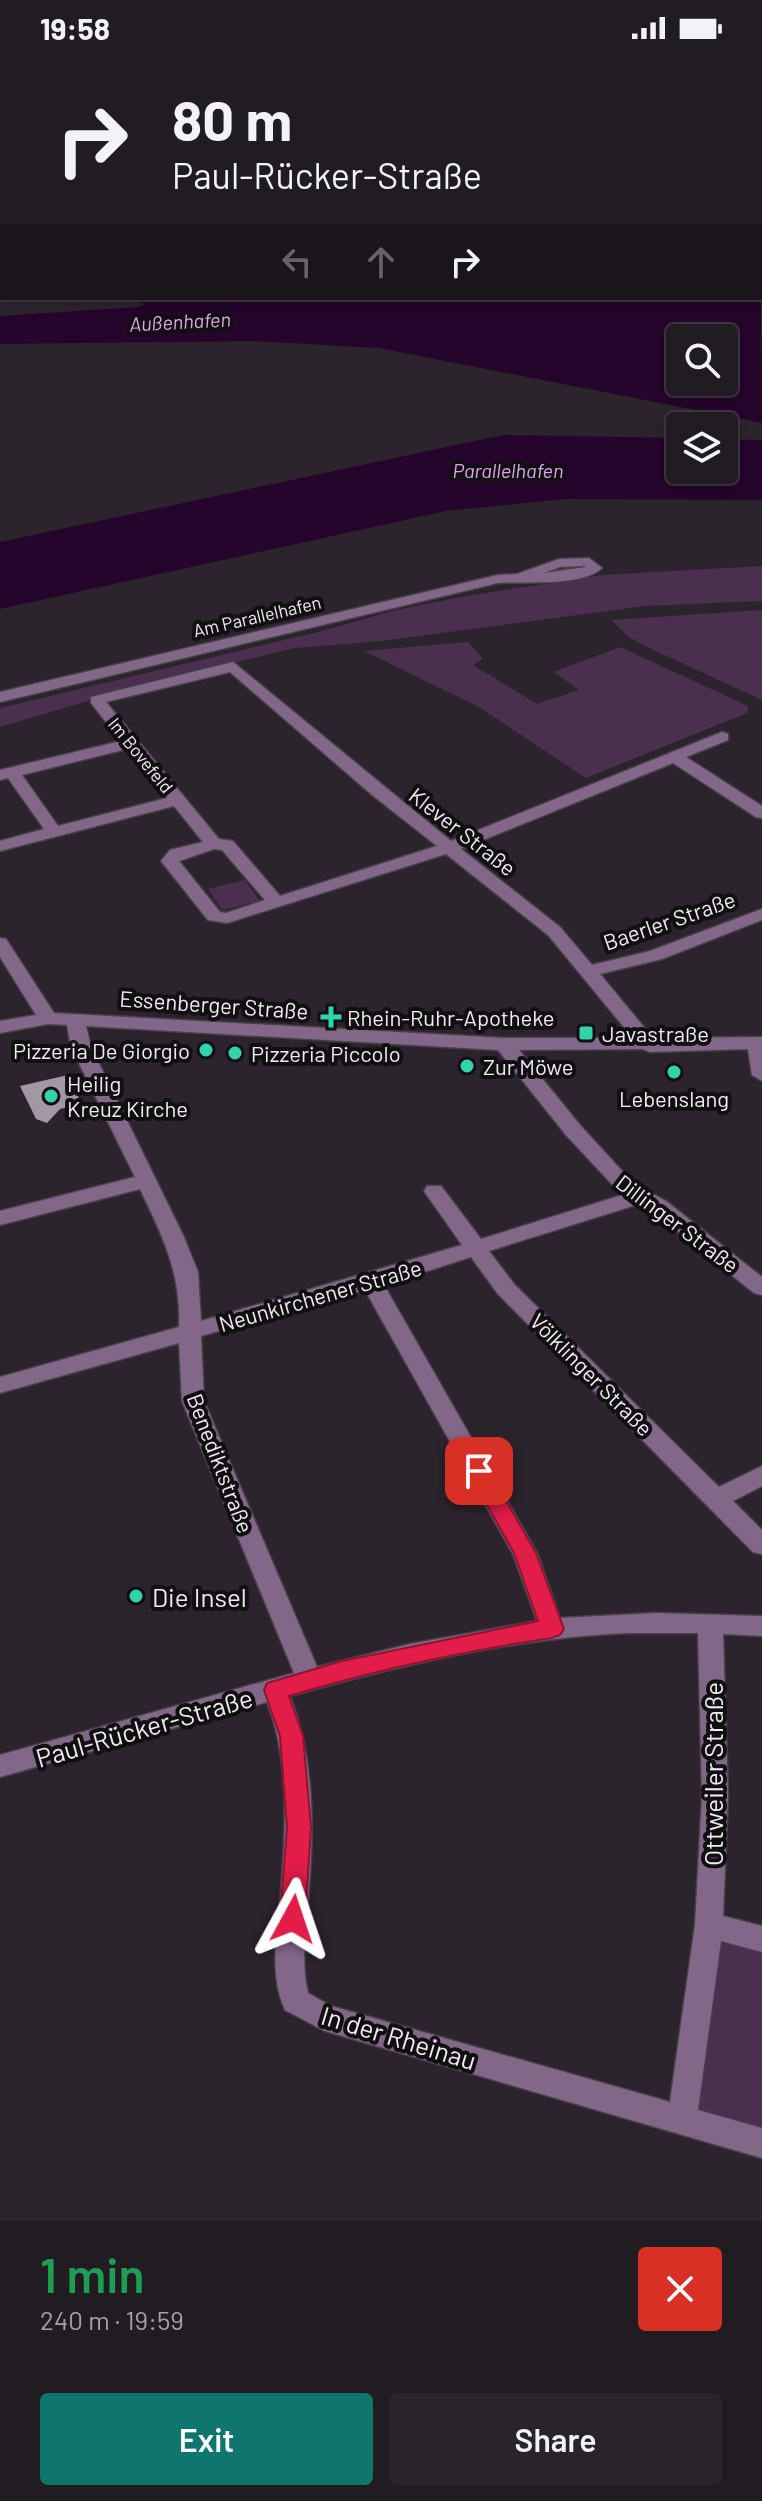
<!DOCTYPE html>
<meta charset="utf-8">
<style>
:root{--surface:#211b22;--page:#29242a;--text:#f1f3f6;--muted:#a2a1a5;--line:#3e3940;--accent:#0f766e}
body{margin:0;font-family:Barlow,sans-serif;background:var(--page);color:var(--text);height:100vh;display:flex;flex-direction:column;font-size:30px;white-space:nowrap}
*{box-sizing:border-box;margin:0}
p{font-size:26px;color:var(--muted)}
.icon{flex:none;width:44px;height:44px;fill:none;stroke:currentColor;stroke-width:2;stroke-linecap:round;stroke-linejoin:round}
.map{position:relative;height:2165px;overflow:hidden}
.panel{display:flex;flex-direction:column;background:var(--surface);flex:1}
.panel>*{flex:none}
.guide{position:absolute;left:0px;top:0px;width:762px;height:244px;box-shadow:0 4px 12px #0003,0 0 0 2px var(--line);background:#211b22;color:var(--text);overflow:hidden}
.tools{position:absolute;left:666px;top:268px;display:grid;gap:16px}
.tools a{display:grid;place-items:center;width:72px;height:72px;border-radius:8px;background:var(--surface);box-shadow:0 4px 12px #0003,0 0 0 2px var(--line);font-size:40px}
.pin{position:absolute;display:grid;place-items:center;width:68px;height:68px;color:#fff;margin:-34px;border-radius:16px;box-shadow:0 4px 12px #0006}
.me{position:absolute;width:88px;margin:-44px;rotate:5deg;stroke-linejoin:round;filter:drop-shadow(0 0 6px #0008)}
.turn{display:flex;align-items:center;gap:28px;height:168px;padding:0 40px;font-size:36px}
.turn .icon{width:104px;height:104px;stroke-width:2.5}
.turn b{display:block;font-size:56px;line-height:68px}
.lanes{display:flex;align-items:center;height:76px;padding:0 40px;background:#0003;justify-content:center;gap:40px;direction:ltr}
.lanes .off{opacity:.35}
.round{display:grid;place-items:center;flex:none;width:84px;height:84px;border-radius:8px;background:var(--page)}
.overview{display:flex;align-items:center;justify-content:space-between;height:136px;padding:0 40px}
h1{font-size:48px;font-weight:600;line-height:60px;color:#1e9e55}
.action{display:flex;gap:16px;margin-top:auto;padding:16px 40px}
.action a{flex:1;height:92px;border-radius:8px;background:var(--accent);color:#fff;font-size:32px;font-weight:600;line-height:92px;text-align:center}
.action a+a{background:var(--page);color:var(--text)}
.status{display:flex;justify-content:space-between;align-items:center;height:56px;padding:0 40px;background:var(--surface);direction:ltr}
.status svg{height:22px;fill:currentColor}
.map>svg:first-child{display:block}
</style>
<div class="status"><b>19:58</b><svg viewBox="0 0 49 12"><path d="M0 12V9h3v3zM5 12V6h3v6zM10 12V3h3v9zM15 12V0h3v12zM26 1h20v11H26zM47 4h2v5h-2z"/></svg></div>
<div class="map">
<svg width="762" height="2165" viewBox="0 0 762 2165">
<rect width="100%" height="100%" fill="#2c242d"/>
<path fill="#4a2f4f" d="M0 0H741L753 2H2V48Z
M762 510V545L645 550 382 585 295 592 93 641 88 645 0 671V652L318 576 396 554 466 540 602 519Z
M762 554V644L647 591 629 581 611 564Z
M468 586 483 603 473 609 537 648 579 634 554 616 620 591 748 650 747 657 586 722 479 651 364 595Z
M245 824 260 845 222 854 208 833Z
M709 1869 762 1883V2087L682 2064Z"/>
<path fill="#25052b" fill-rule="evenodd" d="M760 169 762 367 379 292 254 285 0 288V260L138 251 146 248 125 242H760ZM724 282V326H680V282Z
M503 379 680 382V414H724V383L762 384V444L565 443 446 455 0 553V486Z"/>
<path fill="#a298a4" d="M68 1019 85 1055 69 1051 60 1053 47 1067 36 1063 20 1030Z"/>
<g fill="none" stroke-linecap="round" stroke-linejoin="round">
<defs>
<path id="minor" d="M589 502 602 512C582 531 526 525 498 527L0 646V636L498 519 517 518 559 503ZM560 511 585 510 586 511 544 517Z
M233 606 451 785 722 676 728 678V684L686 701 762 750V762L756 761 673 707 461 793 560 871 592 909 650 895 762 853V864L662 903 600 918 653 982 762 981V1025L752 1019 748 993 650 996 643 993 519 994 580 1069 634 1128 666 1145 762 1221V1239L754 1237 652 1155 639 1148 489 1195 514 1228 719 1431 762 1410V1430L733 1445 762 1474V1498L753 1496 498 1238 471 1201 384 1229 537 1497 560 1562 656 1557 762 1560V1580L723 1578 728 1740 723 1860 762 1870V1896L721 1885 698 2054 762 2072V2102L325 1975 285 1954C268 1917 278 1873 281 1834 286 1771 290 1705 267 1646L0 1721V1699L294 1617 182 1345 179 1287 0 1337V1321L179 1271C181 1216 163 1181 140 1133L0 1169V1155L135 1121 71 991 67 969 48 968 0 977V965L36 959 0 901V882L6 883 54 957 504 982H633L548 879 446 798 227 867 208 864 161 805 170 794 203 786 174 750 0 795V785L44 773 8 722 0 724V714L121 685 91 647V641ZM230 616 371 738 437 790 280 840 233 785 219 783 106 646ZM127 693 167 742 58 770 22 719ZM214 793 222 794 265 844 226 857 220 856 179 805ZM86 970 498 994 566 1079 622 1139 481 1183 441 1130H427L424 1135 462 1189 201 1265 198 1216 183 1179 91 991ZM365 1234 513 1498 537 1565 410 1588 317 1611 204 1345 201 1280ZM629 1577H698L702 1740 695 1869 670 2046 331 1950 308 1937C300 1903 307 1868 309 1833 314 1767 314 1702 290 1640 401 1609 513 1582 629 1577Z"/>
</defs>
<use href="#minor" stroke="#474048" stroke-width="3"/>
<use href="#minor" fill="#836789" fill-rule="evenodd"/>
</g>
<path fill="#e11d48" stroke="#92132f" stroke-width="2" d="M479 1407 486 1410 536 1497 564 1573 560 1579 552 1582C464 1595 375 1614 289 1640L303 1680 311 1771 305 1863 302 1871 293 1874 284 1871 280 1863 287 1771 280 1680 264 1634 267 1627 342 1605 538 1565 514 1497 468 1415 471 1410Z"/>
<g fill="#2fd4aa" stroke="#120f13" stroke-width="3">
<path d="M327 949h8v8h8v8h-8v8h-8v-8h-8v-8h8z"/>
<rect x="578" y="969" width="16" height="16" rx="4"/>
<circle cx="206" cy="994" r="8"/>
<circle cx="235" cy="997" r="8"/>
<circle cx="467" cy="1010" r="8"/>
<circle cx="674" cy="1016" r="8"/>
<circle cx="51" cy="1040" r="8"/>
<circle cx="136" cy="1540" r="8"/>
</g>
<g text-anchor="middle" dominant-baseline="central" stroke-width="8" stroke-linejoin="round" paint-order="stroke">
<g font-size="18" fill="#f0eaf1" stroke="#120f13">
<text transform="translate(257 560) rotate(-13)">Am Parallelhafen</text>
<text transform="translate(141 699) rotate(51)">Im Bovefeld</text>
</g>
<g font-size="20" font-style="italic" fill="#dea7e9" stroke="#120f13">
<text transform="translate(180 265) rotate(-3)">Außenhafen</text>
<text x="508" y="414">Parallelhafen</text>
</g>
<g font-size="22" fill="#f0eaf1" stroke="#120f13">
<text transform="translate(463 775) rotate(38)">Klever Straße</text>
<text transform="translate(669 864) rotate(-19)">Baerler Straße</text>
<text transform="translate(214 948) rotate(4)">Essenberger Straße</text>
<text transform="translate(678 1167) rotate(37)">Dillinger Straße</text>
<text transform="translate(320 1239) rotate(-16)">Neunkirchener Straße</text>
<text transform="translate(592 1318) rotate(45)">Völklinger Straße</text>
<text transform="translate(221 1407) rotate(69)">Benediktstraße</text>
</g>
<g font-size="22" fill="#f0eaf1" stroke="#120f13" text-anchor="start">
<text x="347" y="961">Rhein-Ruhr-Apotheke</text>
<text x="602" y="977">Javastraße</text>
<text x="190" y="994" text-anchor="end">Pizzeria De Giorgio</text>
<text x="251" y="997">Pizzeria Piccolo</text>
<text x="483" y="1010">Zur Möwe</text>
<text x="67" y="1027">Heilig<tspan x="67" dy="25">Kreuz Kirche</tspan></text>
<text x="674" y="1042" text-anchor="middle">Lebenslang</text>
</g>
<g font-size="26" fill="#f0eaf1" stroke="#120f13" text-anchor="start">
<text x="152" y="1540">Die Insel</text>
</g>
<g font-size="26" fill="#f0eaf1" stroke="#120f13">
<text transform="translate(144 1671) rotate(-16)">Paul-Rücker-Straße</text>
<text transform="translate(712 1718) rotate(-90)">Ottweiler Straße</text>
<text transform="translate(399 1981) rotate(17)">In der Rheinau</text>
</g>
</g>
</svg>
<div class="tools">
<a><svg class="icon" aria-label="search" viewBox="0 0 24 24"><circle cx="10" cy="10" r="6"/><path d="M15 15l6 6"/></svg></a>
<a><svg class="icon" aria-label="layers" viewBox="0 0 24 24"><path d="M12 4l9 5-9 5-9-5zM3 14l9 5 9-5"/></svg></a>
</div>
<div class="pin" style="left:479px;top:1415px;background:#d93025"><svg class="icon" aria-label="arrive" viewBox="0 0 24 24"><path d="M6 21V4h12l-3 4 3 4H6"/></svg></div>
<svg class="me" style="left:293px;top:1863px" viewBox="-20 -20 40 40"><path d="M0-17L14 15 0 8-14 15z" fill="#e11d48" stroke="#fff" stroke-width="4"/></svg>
<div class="guide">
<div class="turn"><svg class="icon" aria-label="right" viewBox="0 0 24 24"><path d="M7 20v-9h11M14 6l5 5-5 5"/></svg><div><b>80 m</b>Paul-Rücker-Straße</div></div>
<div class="lanes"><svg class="icon off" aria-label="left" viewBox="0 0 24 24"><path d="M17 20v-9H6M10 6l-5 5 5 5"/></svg><svg class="icon off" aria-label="ahead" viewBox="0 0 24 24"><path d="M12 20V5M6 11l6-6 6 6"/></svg><svg class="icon" aria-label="right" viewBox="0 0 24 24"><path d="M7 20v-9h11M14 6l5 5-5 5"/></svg></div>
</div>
</div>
<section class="panel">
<div class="overview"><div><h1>1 min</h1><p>240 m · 19:59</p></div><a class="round" style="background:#d93025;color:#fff"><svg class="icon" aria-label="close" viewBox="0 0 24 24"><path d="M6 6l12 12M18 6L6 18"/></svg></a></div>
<div class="action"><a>Exit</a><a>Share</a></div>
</section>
